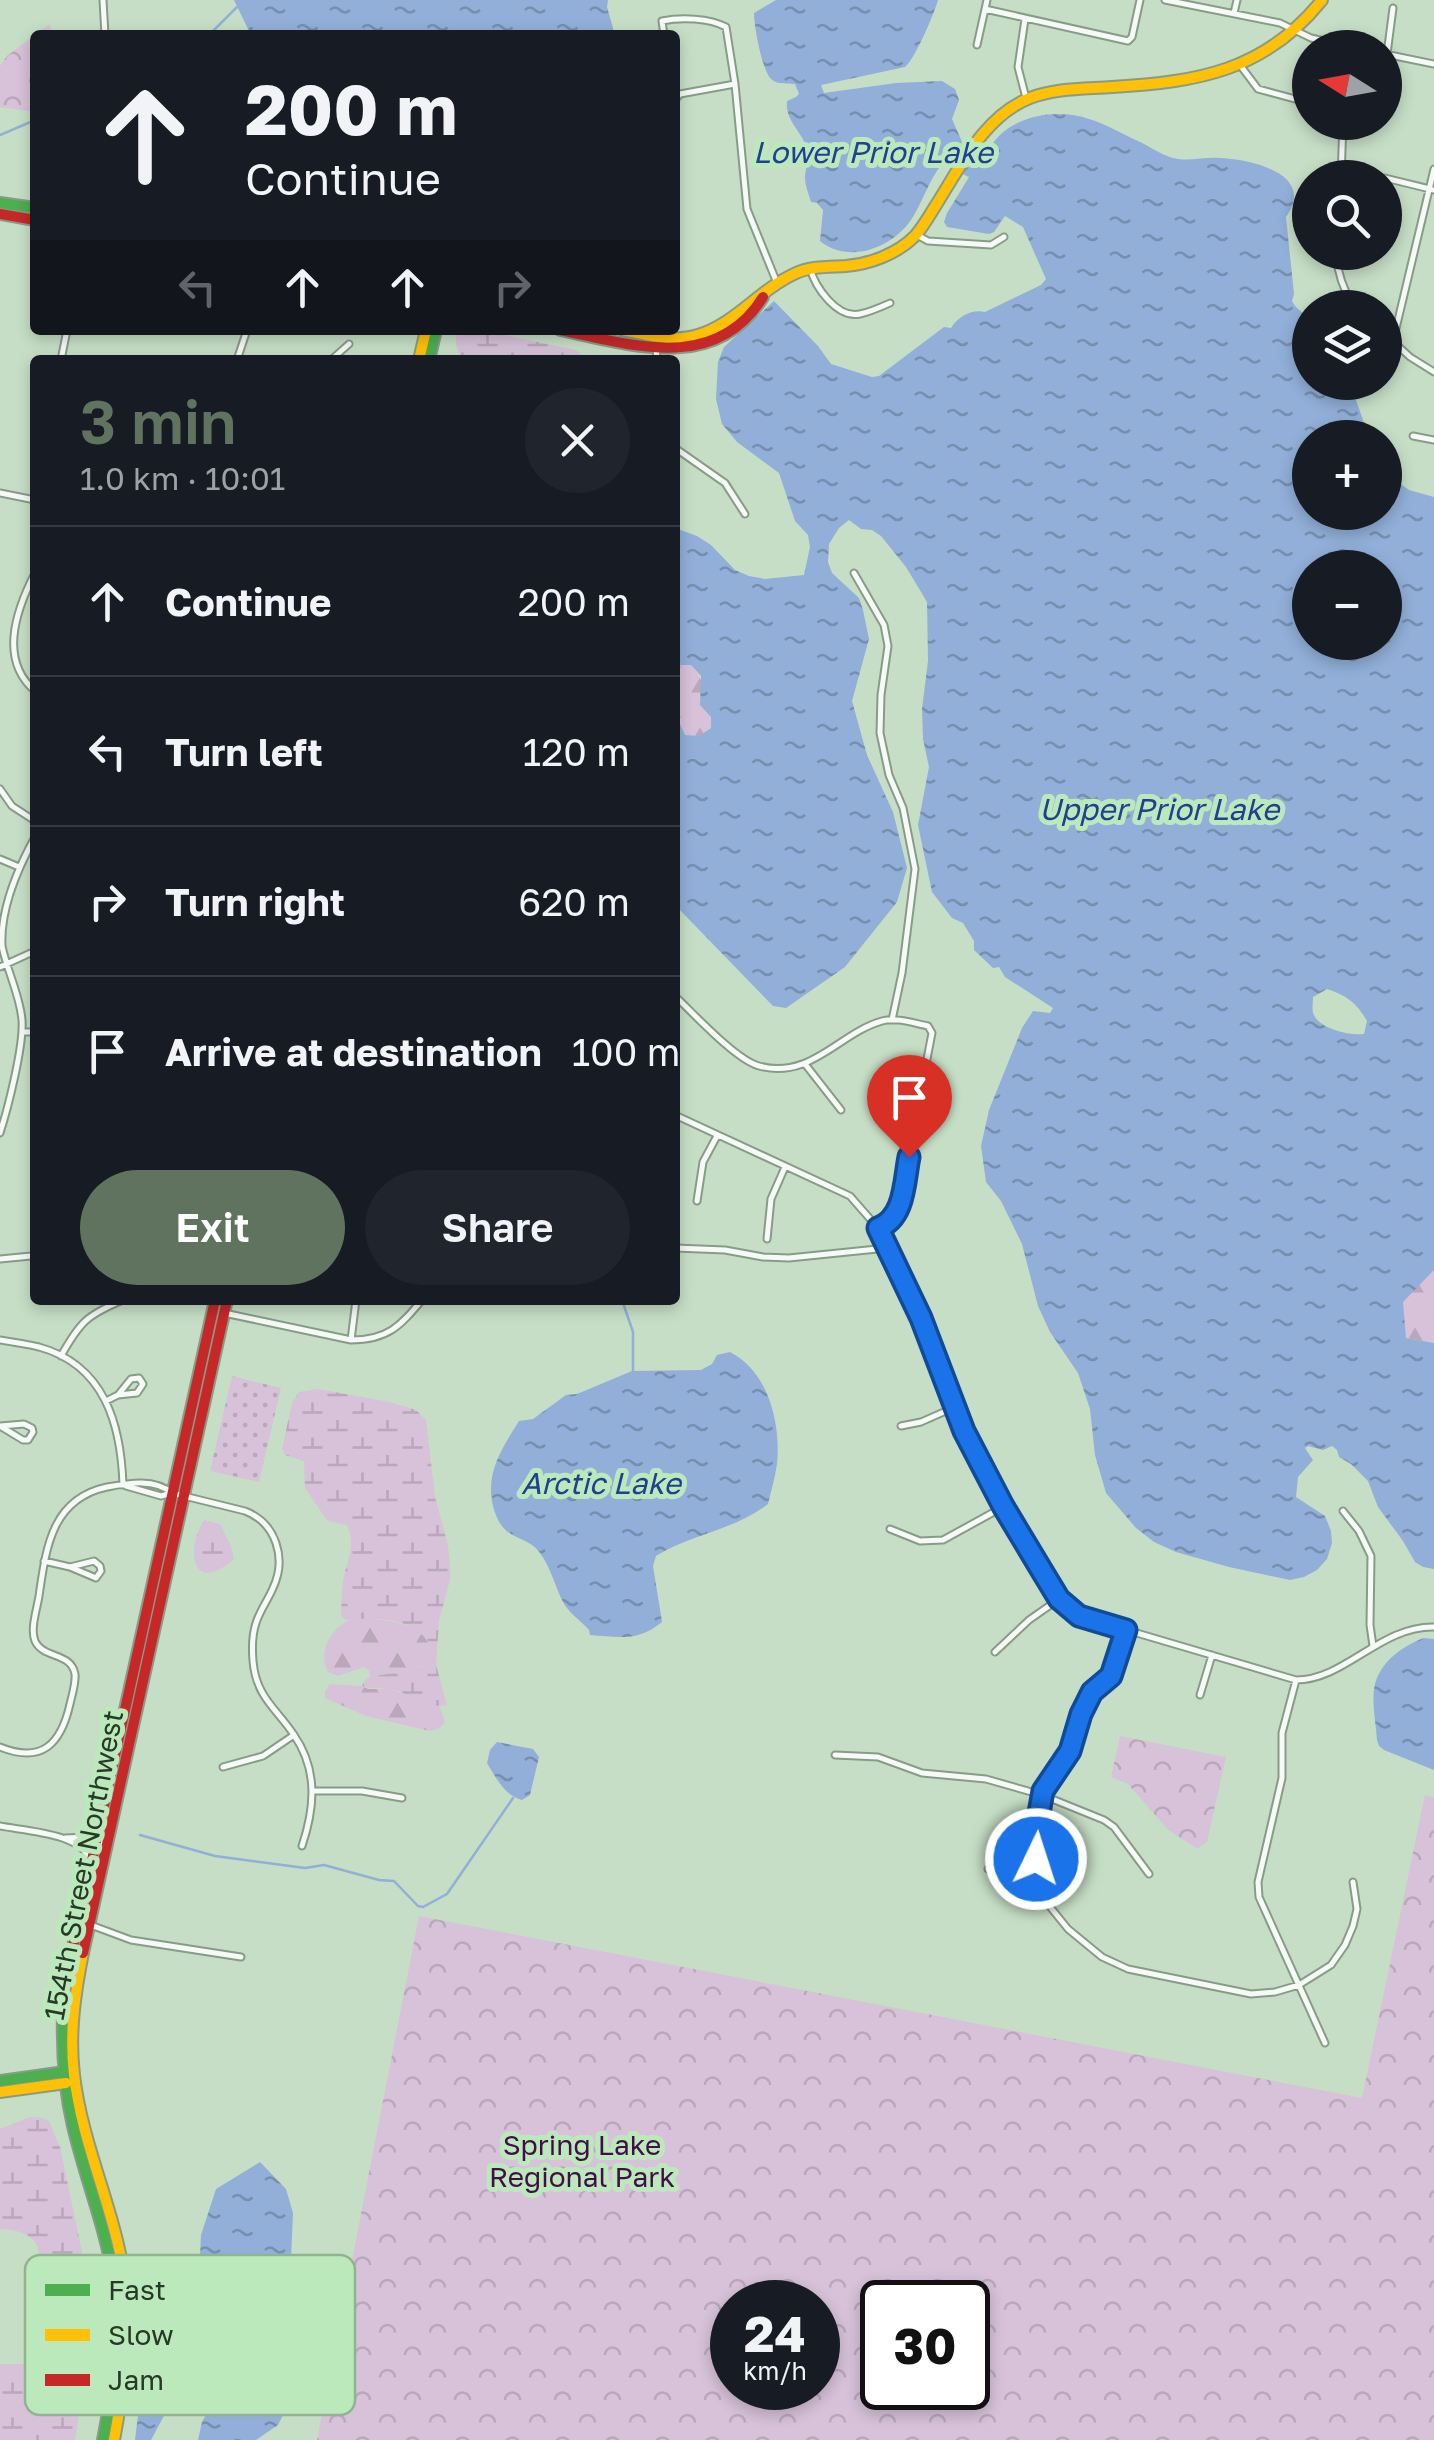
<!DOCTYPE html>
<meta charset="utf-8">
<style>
:root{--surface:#171b24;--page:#20242c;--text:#f1f3f6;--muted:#9ea1a6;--line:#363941;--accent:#5f735f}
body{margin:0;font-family:"Golos Text",sans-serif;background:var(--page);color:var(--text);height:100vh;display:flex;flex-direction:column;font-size:38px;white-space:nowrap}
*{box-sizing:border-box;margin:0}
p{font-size:32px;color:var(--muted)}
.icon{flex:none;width:55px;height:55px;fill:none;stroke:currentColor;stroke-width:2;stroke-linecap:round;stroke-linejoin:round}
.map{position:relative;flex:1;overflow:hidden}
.side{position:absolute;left:30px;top:355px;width:650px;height:950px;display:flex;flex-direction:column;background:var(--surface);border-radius:10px;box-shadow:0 5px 15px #0003}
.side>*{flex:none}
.hud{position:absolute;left:30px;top:30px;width:650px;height:305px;border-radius:10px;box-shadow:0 5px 15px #0003;background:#171b24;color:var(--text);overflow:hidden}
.needle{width:65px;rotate:281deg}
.fabs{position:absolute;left:1292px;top:30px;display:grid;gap:20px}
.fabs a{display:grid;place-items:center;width:110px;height:110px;border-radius:50%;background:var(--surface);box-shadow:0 5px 15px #0003;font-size:50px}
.speed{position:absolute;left:710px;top:2280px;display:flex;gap:20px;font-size:50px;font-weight:700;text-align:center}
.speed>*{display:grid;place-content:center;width:130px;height:130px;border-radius:50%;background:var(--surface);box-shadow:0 5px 15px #0003;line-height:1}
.speed small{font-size:25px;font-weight:400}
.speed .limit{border:5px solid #111;border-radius:15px;background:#fff;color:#111}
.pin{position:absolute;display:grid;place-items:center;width:85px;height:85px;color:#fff;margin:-102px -42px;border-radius:50% 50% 50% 0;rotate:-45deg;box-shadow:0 0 10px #0007}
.pin .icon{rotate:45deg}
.me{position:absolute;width:110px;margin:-55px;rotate:4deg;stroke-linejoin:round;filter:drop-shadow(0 0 8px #0008)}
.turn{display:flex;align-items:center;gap:35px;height:210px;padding:0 50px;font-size:45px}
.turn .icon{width:130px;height:130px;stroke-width:2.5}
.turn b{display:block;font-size:70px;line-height:85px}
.lanes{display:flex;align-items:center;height:95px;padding:0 50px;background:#0003;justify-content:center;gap:50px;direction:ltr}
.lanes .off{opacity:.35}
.round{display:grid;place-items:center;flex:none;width:105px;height:105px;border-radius:52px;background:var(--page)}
.headline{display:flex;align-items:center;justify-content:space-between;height:170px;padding:0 50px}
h1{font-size:60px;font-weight:600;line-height:75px;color:var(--accent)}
.action{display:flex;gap:20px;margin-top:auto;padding:20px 50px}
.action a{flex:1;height:115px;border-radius:60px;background:var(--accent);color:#fff;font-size:40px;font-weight:600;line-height:115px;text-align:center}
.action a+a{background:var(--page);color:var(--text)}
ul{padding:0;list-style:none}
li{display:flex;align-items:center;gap:30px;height:150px;padding:0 50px;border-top:2px solid var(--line)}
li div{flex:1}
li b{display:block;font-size:38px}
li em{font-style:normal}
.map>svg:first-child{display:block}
</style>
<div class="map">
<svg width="1434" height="2440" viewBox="0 0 1434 2440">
<defs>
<pattern id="grass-dots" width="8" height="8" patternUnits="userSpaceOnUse" patternTransform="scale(2.5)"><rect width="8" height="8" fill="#d7c2d9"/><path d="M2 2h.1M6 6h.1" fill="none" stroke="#b9a7ba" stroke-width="1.8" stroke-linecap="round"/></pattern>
<pattern id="forest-firs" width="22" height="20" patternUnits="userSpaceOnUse" patternTransform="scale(2.5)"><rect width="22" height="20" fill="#d7c2d9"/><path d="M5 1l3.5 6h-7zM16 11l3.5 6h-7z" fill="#b9a7ba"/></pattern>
<pattern id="wetland-marsh" width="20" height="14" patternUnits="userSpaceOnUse" patternTransform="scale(2.5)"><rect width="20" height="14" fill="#d7c2d9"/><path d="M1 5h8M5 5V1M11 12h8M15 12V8" fill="none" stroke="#b9a7ba"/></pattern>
<pattern id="park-crowns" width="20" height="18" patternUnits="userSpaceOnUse" patternTransform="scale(2.5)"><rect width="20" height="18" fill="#d7c2d9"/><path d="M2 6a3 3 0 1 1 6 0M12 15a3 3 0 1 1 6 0" fill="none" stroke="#b9a7ba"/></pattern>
<pattern id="water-ripples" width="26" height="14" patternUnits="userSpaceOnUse" patternTransform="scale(2.5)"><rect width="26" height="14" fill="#91afd8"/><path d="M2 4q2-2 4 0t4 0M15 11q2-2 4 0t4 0" fill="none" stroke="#768faf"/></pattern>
</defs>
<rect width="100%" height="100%" fill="#c6dec6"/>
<path fill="url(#grass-dots)" d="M232 1376 281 1388 259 1482 210 1471Z"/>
<path fill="url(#forest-firs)" d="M675 665H691C705 681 712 706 711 728L699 737 685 735 675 713Z
M1434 1270V1343L1406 1338 1402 1302Z
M367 1618C392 1622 420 1621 431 1648L423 1665 410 1670 370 1677 369 1670 364 1667 338 1676 328 1672C318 1656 328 1633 344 1623 350 1618 359 1619 367 1618Z
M330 1684 362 1686 368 1689H389L440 1707 445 1722 440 1728 430 1731 366 1716 325 1698V1691Z"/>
<path fill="url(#wetland-marsh)" d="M462 330H480L576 350 588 360H472L460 356C456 346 452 337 462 330Z
M318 1389 390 1402 416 1410 426 1420 435 1497 448 1545 450 1566V1580L439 1621 436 1665 447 1705C425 1710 409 1692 388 1689 378 1687 371 1690 362 1686L365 1680 370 1677 410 1670 422 1666 431 1648C419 1617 375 1617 346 1620L341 1616C342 1605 341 1593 343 1582 346 1561 357 1547 347 1525L328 1521 324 1516 305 1488 304 1461 285 1455 282 1449 292 1403 299 1392Z
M204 1520 220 1524 231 1546 234 1559C192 1596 185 1550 204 1520Z
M30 2117 43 2118 49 2121 60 2147 89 2285 90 2327 86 2344 83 2387 75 2440H0V2364H32L37 2358C37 2319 44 2284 37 2245 29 2232 15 2230 0 2229V2129Z"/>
<path fill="url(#park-crowns)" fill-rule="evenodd" d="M49 24 54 35H35V112L0 107V66L7 56Z
M1120 1736 1226 1757 1207 1842 1198 1849 1168 1830 1128 1784 1111 1777Z
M1425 1795 1434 1797V2440H317L419 1916 1362 2098ZM732 2302H818V2388H732ZM882 2302H968V2388H882Z"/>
<path fill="url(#water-ripples)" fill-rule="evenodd" d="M234 0H608L607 7 615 35H255L248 29Z
M776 0H938C934 14 915 59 905 67L821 85 824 93 896 83 942 81 955 89 959 100 952 119 963 144 982 158C989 150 994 140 1001 134 1023 114 1061 109 1089 119 1106 124 1122 134 1138 141 1149 146 1161 155 1173 158 1188 162 1203 157 1219 158 1251 159 1317 174 1286 217L1294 294 1292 301C1296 310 1305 312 1309 321 1314 334 1310 367 1310 382L1350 383 1369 437 1310 438V512H1385V473L1409 490 1434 497V1270L1403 1302 1406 1338 1434 1343V1569L1423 1567 1415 1562 1403 1541 1378 1507 1368 1481 1351 1464 1339 1457 1337 1450 1332 1446 1323 1450 1308 1446 1305 1448 1313 1460 1298 1477 1296 1497 1325 1516 1331 1531 1332 1543 1327 1559 1317 1570 1304 1577 1290 1580 1229 1567 1176 1552 1154 1542 1136 1528 1106 1493 1095 1455 1090 1409 1078 1373 1050 1332 1038 1306 1022 1244 1001 1201 986 1182 981 1146 989 1110 1022 1028 1033 1011 1050 1013 1053 1008 1005 977 999 967 993 968 974 950V941L963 923 952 918 932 892 918 825 929 767 923 739 922 709 928 661 927 602 906 567 881 536 872 530 861 529 849 520 839 528 829 544 828 562 832 573 859 598 863 610 869 639 852 701 867 755 893 812 907 868 897 902 845 967 786 1008 773 1006 675 905V713L685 735 699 736 711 728V717L700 705 701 676 691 665H675V528L697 536 711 545 735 570 749 576 765 579 804 575 810 547 808 535 795 521 779 473 737 442 722 424 716 399 718 362 724 347 774 301 818 346 831 364 872 377 879 376 944 327 951 328C958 317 971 309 985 312L1041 285 1046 279 1023 227 1005 216 994 232 989 234 947 227 944 222 947 213 969 177 942 164C928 181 923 202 911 220 891 249 848 264 820 241L823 210 817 203 811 202C809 195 805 185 805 178 805 166 812 157 806 145 799 129 785 119 787 101L796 97 799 94 795 84C787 83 778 85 771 79 762 70 754 26 754 13ZM1310 568H1385V642H1310ZM1327 989C1346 995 1357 1003 1367 1021L1364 1034C1351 1036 1318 1029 1313 1013 1312 1009 1313 1001 1313 997Z
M730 1352C769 1372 781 1424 777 1464 775 1478 771 1491 768 1504 732 1531 691 1534 656 1556L653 1566 662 1622C638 1642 619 1637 590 1635L589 1630C581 1621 568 1612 563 1602 555 1586 551 1568 540 1553 532 1541 519 1540 508 1532 500 1526 496 1517 493 1506 485 1473 502 1448 519 1421L533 1419 566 1395 577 1394 632 1371 701 1370 712 1364 717 1355Z
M1424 1638 1434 1639V1770L1384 1750 1379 1746 1377 1740C1376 1724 1372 1705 1374 1689 1378 1663 1402 1646 1424 1638Z
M497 1742 533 1749 539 1757 530 1795 522 1800C505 1796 496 1778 487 1763L490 1750Z
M260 2162 286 2189 293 2213 291 2259 306 2290 297 2329 279 2369 287 2407 278 2425 256 2440H198L202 2422 230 2372 204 2358 199 2276 201 2235 216 2189Z
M152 2381 171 2387 174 2392 173 2399 151 2440H135C138 2421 138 2394 152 2381Z"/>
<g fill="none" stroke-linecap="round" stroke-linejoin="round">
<path stroke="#91afd8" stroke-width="2.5" d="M209 35 244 0
M0 135 35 120
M622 1300 633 1332V1372
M140 1835 215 1856 305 1868 324 1865 379 1880 394 1881 418 1906 423 1907 447 1894 513 1798"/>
<defs>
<path id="street" d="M103 0 105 35
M987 0 985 9 1128 41 1132 37 1140 0
M1165 0 1280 23 1311 38 1355 48
M1234 13 1237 0
M1025 19 1018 67 1026 98
M664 35 662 21C681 17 709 18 726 27L735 84 747 209 777 283
M977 45 985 9
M1385 54 1434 64
M1387 54 1393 8
M1240 65 1258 89 1310 103
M675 100 680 94 735 84
M1342 168 1382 178
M1341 178 1343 122
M1385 178 1434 190
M917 235 928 241 991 245 1004 237
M1336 252C1337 272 1344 291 1354 308
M810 268C815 287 837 319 860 314 870 312 881 307 890 303
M1385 334 1410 357 1434 372
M1393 341 1434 169
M61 360 67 330
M237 360 247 330
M331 360 349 344
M656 360 657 348
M1413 436 1434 440
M675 448 725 483 745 514
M0 493 35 500
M35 573C14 614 0 661 35 691
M854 573 884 625 888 646 881 695 880 733 889 775 903 808 915 869 902 973 892 1020
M0 789 12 806 35 821
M0 859 19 867
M0 967 35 951
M675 996C694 1014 736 1060 759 1066 811 1080 839 1033 882 1021 896 1017 913 1023 928 1026L932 1033 897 1214 887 1225 879 1228
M22 1032H35
M805 1064 841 1110
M675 1115 850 1196 878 1228 921 1318 975 1453 1018 1533 1059 1599 1079 1616 1296 1680C1345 1680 1380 1626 1434 1627
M0 1133C8 1108 24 1045 22 1020 20 995 7 971 2 946 0 908 18 868 35 837
M697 1201 703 1162 717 1136
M767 1239 771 1199 785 1167
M675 1248 725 1250 763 1257 789 1258 887 1248
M0 1259 31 1256
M224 1313 351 1340C388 1340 400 1326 422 1300
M0 1340C13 1342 26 1344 39 1347 105 1365 121 1425 123 1485
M351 1340 356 1300
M61 1356C80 1322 87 1315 123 1300
M106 1401 118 1395 137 1393 143 1384 139 1378 131 1379 118 1395
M0 1426 24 1424 32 1428 33 1432 28 1440H23L0 1426
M901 1426 921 1422 955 1407
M126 1486 161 1496 172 1493
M1343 1511 1359 1531 1371 1556 1370 1625 1373 1646
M890 1529 920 1541 943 1540 1003 1507
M44 1561 70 1567 96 1578 101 1571 100 1566 94 1561 70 1567
M1125 1629 1111 1677 1092 1692 1081 1714 1070 1751 1056 1769 1042 1795 1035 1835 1036 1859 1041 1886 1051 1908 1068 1929 1102 1957 1128 1969 1251 1994 1275 1992 1299 1985 1331 1965 1345 1945 1353 1926 1357 1909 1353 1882
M995 1652 1029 1620 1059 1599
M1296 1680 1282 1733V1778L1258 1882 1259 1897 1325 2043
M1200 1695 1212 1655
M0 1747C42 1764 61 1744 70 1704 72 1695 76 1683 75 1674 71 1652 43 1659 35 1641 30 1629 37 1609 39 1596 46 1549 51 1499 107 1487 129 1483 154 1478 172 1493L245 1511C276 1523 287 1558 273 1588 268 1600 260 1610 256 1623 252 1635 252 1649 253 1661 256 1697 276 1708 294 1735 318 1770 315 1807 302 1846
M835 1755 878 1757 922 1773 986 1779 1042 1795 1104 1820 1114 1827 1149 1874
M223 1767 263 1756 294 1735
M313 1791H362L402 1798
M0 1826C25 1831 83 1833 90 1861
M65 1838 88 1837 107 1845
M988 1869 1037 1864
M88 1924 131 1940 241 1957"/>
<path id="fast" d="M0 203 35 208
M429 360 436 330
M63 2012C62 2050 64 2088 73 2126 85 2178 106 2228 114 2281 123 2335 113 2387 103 2440
M0 2081 65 2072"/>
<path id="slow" d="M623 330C647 335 673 343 698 335 735 324 759 290 794 274 810 266 828 267 846 266 870 264 897 254 915 236 923 227 929 216 936 205 960 167 985 115 1030 98 1055 88 1085 89 1112 87 1198 82 1265 71 1322 0
M419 360 426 330
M83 1953C75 1993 69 2034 74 2075 82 2143 113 2206 124 2274 134 2329 124 2385 114 2440
M0 2092 66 2083"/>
<path id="jam" d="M0 214 35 220
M560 330C631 345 716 373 763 297
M83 1953 227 1300
M63 2012 65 1983 215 1300"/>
</defs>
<use href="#street" stroke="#889b88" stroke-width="9"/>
<use href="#fast" stroke="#889b88" stroke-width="14"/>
<use href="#slow" stroke="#889b88" stroke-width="14"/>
<use href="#jam" stroke="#889b88" stroke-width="14"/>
<use href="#street" stroke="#f6faf6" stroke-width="5"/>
<use href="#fast" stroke="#4caf50" stroke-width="10"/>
<use href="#slow" stroke="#ffc107" stroke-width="10"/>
<use href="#jam" stroke="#c62828" stroke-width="10"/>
</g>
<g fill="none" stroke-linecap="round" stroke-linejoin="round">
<defs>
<path id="route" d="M909 1157C904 1182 905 1218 878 1228L921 1318 964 1431 1003 1506 1039 1566 1059 1599 1079 1616 1126 1630 1111 1676 1092 1692 1081 1714 1070 1751 1043 1791 1035 1835 1036 1859"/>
</defs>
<use href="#route" stroke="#114b97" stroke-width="25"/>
<use href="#route" stroke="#1a73e8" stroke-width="18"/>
</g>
<g text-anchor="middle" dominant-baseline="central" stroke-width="10" stroke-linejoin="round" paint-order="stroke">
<g font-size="28" fill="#273927" stroke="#bce9bb">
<text transform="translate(83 1865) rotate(-79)">154th Street Northwest</text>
</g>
<g font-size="28" fill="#430e47" stroke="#bce9bb">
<text x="582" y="2144">Spring Lake<tspan x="582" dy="32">Regional Park</tspan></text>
</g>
<g font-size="30" font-style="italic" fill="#204191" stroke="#bce9bb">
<text x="873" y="152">Lower Prior Lake</text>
<text x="1159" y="809">Upper Prior Lake</text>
<text x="601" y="1483">Arctic Lake</text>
</g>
</g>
<rect x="25" y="2255" width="330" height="160" rx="15" fill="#bce9bb" stroke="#8fb48f" stroke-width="2.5"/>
<rect x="45" y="2284" width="45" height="12" fill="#4caf50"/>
<rect x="45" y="2329" width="45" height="12" fill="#ffc107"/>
<rect x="45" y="2374" width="45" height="12" fill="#c62828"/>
<g font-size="28" fill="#273927">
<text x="108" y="2300">Fast</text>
<text x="108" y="2345">Slow</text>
<text x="108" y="2390">Jam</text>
</g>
</svg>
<div class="fabs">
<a><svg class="needle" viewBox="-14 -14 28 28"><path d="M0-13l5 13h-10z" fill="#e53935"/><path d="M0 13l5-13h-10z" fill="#9ea1a6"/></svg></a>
<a><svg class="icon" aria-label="search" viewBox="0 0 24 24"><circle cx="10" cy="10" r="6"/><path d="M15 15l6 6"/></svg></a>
<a><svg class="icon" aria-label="layers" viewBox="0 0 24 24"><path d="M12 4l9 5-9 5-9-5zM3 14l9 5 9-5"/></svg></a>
<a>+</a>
<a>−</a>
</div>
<div class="speed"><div>24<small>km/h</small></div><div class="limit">30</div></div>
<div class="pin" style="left:909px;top:1157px;background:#d93025"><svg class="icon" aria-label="arrive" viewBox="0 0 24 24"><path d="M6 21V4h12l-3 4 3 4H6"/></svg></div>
<svg class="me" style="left:1036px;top:1859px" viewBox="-20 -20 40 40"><circle r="17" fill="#1a73e8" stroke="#fff" stroke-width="3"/><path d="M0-11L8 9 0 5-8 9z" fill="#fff"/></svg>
<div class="hud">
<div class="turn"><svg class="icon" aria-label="ahead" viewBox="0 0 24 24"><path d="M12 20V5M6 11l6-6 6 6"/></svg><div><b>200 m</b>Continue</div></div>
<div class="lanes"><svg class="icon off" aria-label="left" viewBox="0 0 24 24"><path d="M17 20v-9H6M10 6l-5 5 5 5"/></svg><svg class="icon" aria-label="ahead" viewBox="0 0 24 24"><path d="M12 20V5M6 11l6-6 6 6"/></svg><svg class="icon" aria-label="ahead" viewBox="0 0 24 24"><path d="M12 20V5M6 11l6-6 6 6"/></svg><svg class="icon off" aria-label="right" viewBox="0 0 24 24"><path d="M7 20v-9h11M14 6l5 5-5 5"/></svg></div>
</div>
<section class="side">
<div class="headline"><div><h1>3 min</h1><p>1.0 km · 10:01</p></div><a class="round"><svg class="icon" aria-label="close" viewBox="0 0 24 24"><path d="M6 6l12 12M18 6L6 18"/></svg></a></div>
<ul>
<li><svg class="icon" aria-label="ahead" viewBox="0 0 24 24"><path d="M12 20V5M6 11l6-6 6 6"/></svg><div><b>Continue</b></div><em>200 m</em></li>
<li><svg class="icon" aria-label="left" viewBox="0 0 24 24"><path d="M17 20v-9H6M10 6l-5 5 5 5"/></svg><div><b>Turn left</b></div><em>120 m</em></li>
<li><svg class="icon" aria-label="right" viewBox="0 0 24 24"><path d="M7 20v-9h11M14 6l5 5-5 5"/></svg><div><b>Turn right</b></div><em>620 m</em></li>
<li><svg class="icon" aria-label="arrive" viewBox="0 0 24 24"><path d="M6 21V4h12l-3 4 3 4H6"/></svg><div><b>Arrive at destination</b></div><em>100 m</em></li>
</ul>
<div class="action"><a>Exit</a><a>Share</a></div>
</section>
</div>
